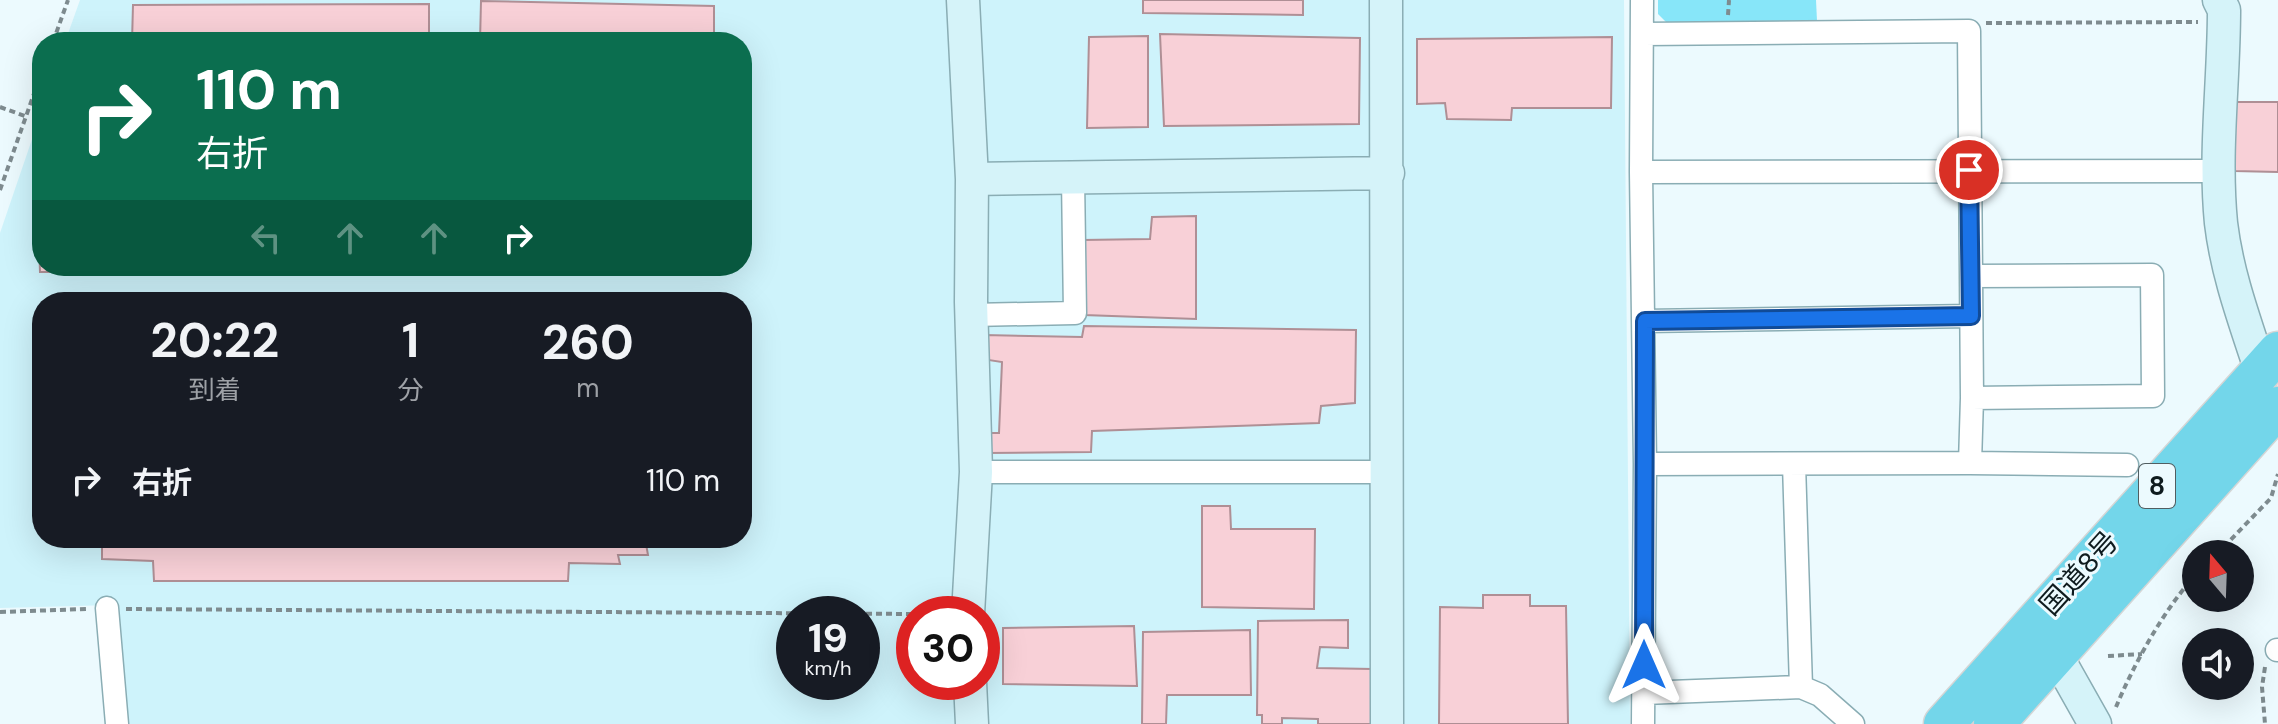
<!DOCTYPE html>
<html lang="ja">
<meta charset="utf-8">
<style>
:root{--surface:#171b24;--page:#242831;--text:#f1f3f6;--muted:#9ea1a6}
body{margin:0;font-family:"DM Sans","Noto Sans JP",sans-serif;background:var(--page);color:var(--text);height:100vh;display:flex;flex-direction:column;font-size:30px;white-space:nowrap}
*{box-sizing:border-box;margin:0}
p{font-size:26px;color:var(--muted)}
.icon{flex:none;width:44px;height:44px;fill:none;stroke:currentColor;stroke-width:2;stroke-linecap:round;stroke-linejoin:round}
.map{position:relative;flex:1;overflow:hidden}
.sheet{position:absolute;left:32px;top:292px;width:720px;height:256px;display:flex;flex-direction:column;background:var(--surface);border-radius:32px;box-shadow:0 8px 32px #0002}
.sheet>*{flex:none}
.guide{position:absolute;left:32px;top:32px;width:720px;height:244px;border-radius:32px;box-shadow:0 8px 32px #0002;background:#0b6e4f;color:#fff;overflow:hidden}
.needle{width:52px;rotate:341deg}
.controls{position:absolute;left:2182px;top:540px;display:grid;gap:16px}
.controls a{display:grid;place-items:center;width:72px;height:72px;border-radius:50%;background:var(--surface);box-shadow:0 8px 32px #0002;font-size:40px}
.speed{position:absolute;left:776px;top:596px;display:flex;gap:16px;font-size:40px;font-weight:700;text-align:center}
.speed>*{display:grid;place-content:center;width:104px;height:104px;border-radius:50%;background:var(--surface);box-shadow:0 8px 32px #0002;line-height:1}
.speed small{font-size:20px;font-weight:400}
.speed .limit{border:12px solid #d22;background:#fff;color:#111}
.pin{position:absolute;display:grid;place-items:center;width:68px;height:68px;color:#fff;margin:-34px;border:4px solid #fff;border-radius:50%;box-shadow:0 2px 8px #0007}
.me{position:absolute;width:88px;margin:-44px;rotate:0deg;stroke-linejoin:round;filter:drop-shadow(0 0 6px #0008)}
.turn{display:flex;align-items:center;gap:28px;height:168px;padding:0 32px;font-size:36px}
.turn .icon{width:104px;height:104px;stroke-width:2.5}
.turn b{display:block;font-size:56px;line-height:68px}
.lanes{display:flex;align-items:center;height:76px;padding:0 32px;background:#0003;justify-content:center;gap:40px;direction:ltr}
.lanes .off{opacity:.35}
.eta{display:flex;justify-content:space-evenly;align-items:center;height:136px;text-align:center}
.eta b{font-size:48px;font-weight:700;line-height:56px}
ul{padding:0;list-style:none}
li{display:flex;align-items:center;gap:24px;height:104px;padding:0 32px}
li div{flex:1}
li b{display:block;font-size:30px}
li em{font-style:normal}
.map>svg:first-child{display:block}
</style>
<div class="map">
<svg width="2278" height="724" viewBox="0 0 2278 724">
<rect width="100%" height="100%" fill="#ecfafe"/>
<path fill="#cef3fb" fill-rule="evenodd" d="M80 0H1624L1630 724H124L112 605 0 608V233L42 110V266H742V42H65ZM42 302H742V538H42ZM794 614H862V682H794ZM914 614H982V682H914Z"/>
<path fill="#87e6f9" d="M1658 0H1816L1817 21 1668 24 1658 14Z"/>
<path fill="#f8d0d7" stroke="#af8f95" stroke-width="2" d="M1143 0H1303V15L1143 13Z
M481 1 714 6V42H480Z
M429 4V42H132L133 5Z
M1160 34 1360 38 1359 124 1164 126Z
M1148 36V127L1087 128 1089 37Z
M1612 37 1611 108H1512L1511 120 1447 119 1445 103 1417 104V39Z
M2233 102H2278V172L2235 171Z
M37 184H42V266H682V269L40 272Z
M1196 216V319L1084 315 1083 240 1150 239 1152 217Z
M1084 326 1356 330 1355 403 1321 406 1319 423 1092 431 1091 452 987 453 986 433H999L1002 362 982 359 984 335 1082 337Z
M1202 506H1230L1231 529H1315L1314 609 1202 607Z
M102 538H645L648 555H618L620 564 569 563 568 581H154L153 561 102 559Z
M1483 595H1530V606H1566L1568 724H1439L1440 607 1483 608Z
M1348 620V648L1320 647 1317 668 1372 669 1375 724H1318V719L1282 718V724H1262V715H1257L1258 621Z
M1134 626 1137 686 1003 684V628Z
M1250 630 1251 695H1167L1166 724H1142L1143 632Z"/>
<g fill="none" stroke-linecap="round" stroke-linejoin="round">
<defs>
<path id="street" d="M1642 0 1641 172 1645 464 1643 724
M1644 34 1969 31 1972 398 1970 463
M1641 172 2219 171
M1971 276 2152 275 2153 396 1972 398
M971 315 1075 313 1073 178
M1645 321 1971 316
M1645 464 1970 463 2127 465
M1794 464 1801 687
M976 472H1385
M107 608 117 724
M2277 650H2278
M1644 693 1801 687 1820 695 1853 724"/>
<path id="secondary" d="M963 0 972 179 971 302 976 472 968 614
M1386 0 1387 724
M2219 0 2224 10C2224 81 2214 152 2221 223 2227 274 2245 322 2261 371
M972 179 1388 173
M2046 637 2095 724
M970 682 972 724"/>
<path id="highway" d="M1944 724 2278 352
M1994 724 2278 407"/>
</defs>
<use href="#street" stroke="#8aadb4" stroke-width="25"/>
<use href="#secondary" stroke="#8aadb4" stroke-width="35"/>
<use href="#highway" stroke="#d4d6d6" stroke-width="43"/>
<path stroke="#7e8b8f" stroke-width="4" stroke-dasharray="6 4" stroke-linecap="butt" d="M1728 15 1729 0
M1986 23 2198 22
M53 42 68 0
M0 107 25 116
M0 190 42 71
M2217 554 2271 498 2278 474
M126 609 914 614
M0 612 86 609
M2108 656 2142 654
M2265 667 2262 687 2265 724
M2116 707C2133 666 2165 607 2196 575"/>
<use href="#street" stroke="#fff" stroke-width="22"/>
<use href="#secondary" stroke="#d5f3f9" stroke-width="32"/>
<use href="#highway" stroke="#73d6ea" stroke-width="40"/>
</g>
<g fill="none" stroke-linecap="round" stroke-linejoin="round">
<defs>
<path id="route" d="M1644 665 1645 321 1971 316 1969 170"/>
</defs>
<use href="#route" stroke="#114b97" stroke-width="20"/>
<use href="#route" stroke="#1a73e8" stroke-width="14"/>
</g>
<g text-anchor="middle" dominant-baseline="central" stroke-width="6" stroke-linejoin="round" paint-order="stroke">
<rect fill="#ecfafe" stroke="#515e61" stroke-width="2" x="2139" y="464" width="36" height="44" rx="6"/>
<g font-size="26" font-weight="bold" fill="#0e1b1e">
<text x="2157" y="486">8</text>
</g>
<g font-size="28" fill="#0e1b1e" stroke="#ecfafe">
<text transform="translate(2079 573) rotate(-48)">国道8号</text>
</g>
</g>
</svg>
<div class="controls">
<a><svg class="needle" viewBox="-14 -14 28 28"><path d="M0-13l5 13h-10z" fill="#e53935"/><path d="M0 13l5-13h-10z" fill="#9ea1a6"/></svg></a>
<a><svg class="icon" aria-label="sound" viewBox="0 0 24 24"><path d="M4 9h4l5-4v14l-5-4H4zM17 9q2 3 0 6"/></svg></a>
</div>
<div class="speed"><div>19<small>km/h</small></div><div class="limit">30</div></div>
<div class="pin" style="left:1969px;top:170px;background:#d93025"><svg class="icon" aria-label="arrive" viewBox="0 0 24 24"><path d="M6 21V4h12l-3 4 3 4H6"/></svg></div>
<svg class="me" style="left:1644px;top:665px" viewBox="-20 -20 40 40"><path d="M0-17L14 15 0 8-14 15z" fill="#1a73e8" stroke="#fff" stroke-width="4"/></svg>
<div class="guide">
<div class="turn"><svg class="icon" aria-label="right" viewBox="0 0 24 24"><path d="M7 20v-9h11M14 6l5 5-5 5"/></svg><div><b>110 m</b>右折</div></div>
<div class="lanes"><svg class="icon off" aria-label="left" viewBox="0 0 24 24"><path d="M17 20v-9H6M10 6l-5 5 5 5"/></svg><svg class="icon off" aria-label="ahead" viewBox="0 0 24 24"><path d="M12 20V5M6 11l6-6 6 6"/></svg><svg class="icon off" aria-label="ahead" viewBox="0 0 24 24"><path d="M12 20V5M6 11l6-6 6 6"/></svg><svg class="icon" aria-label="right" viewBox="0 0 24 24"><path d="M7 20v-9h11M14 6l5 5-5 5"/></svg></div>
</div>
<section class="sheet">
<div class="eta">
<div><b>20:22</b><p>到着</p></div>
<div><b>1</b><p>分</p></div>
<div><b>260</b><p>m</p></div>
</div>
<ul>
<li><svg class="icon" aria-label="right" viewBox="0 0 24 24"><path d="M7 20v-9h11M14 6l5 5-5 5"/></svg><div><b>右折</b></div><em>110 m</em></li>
</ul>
</section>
</div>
